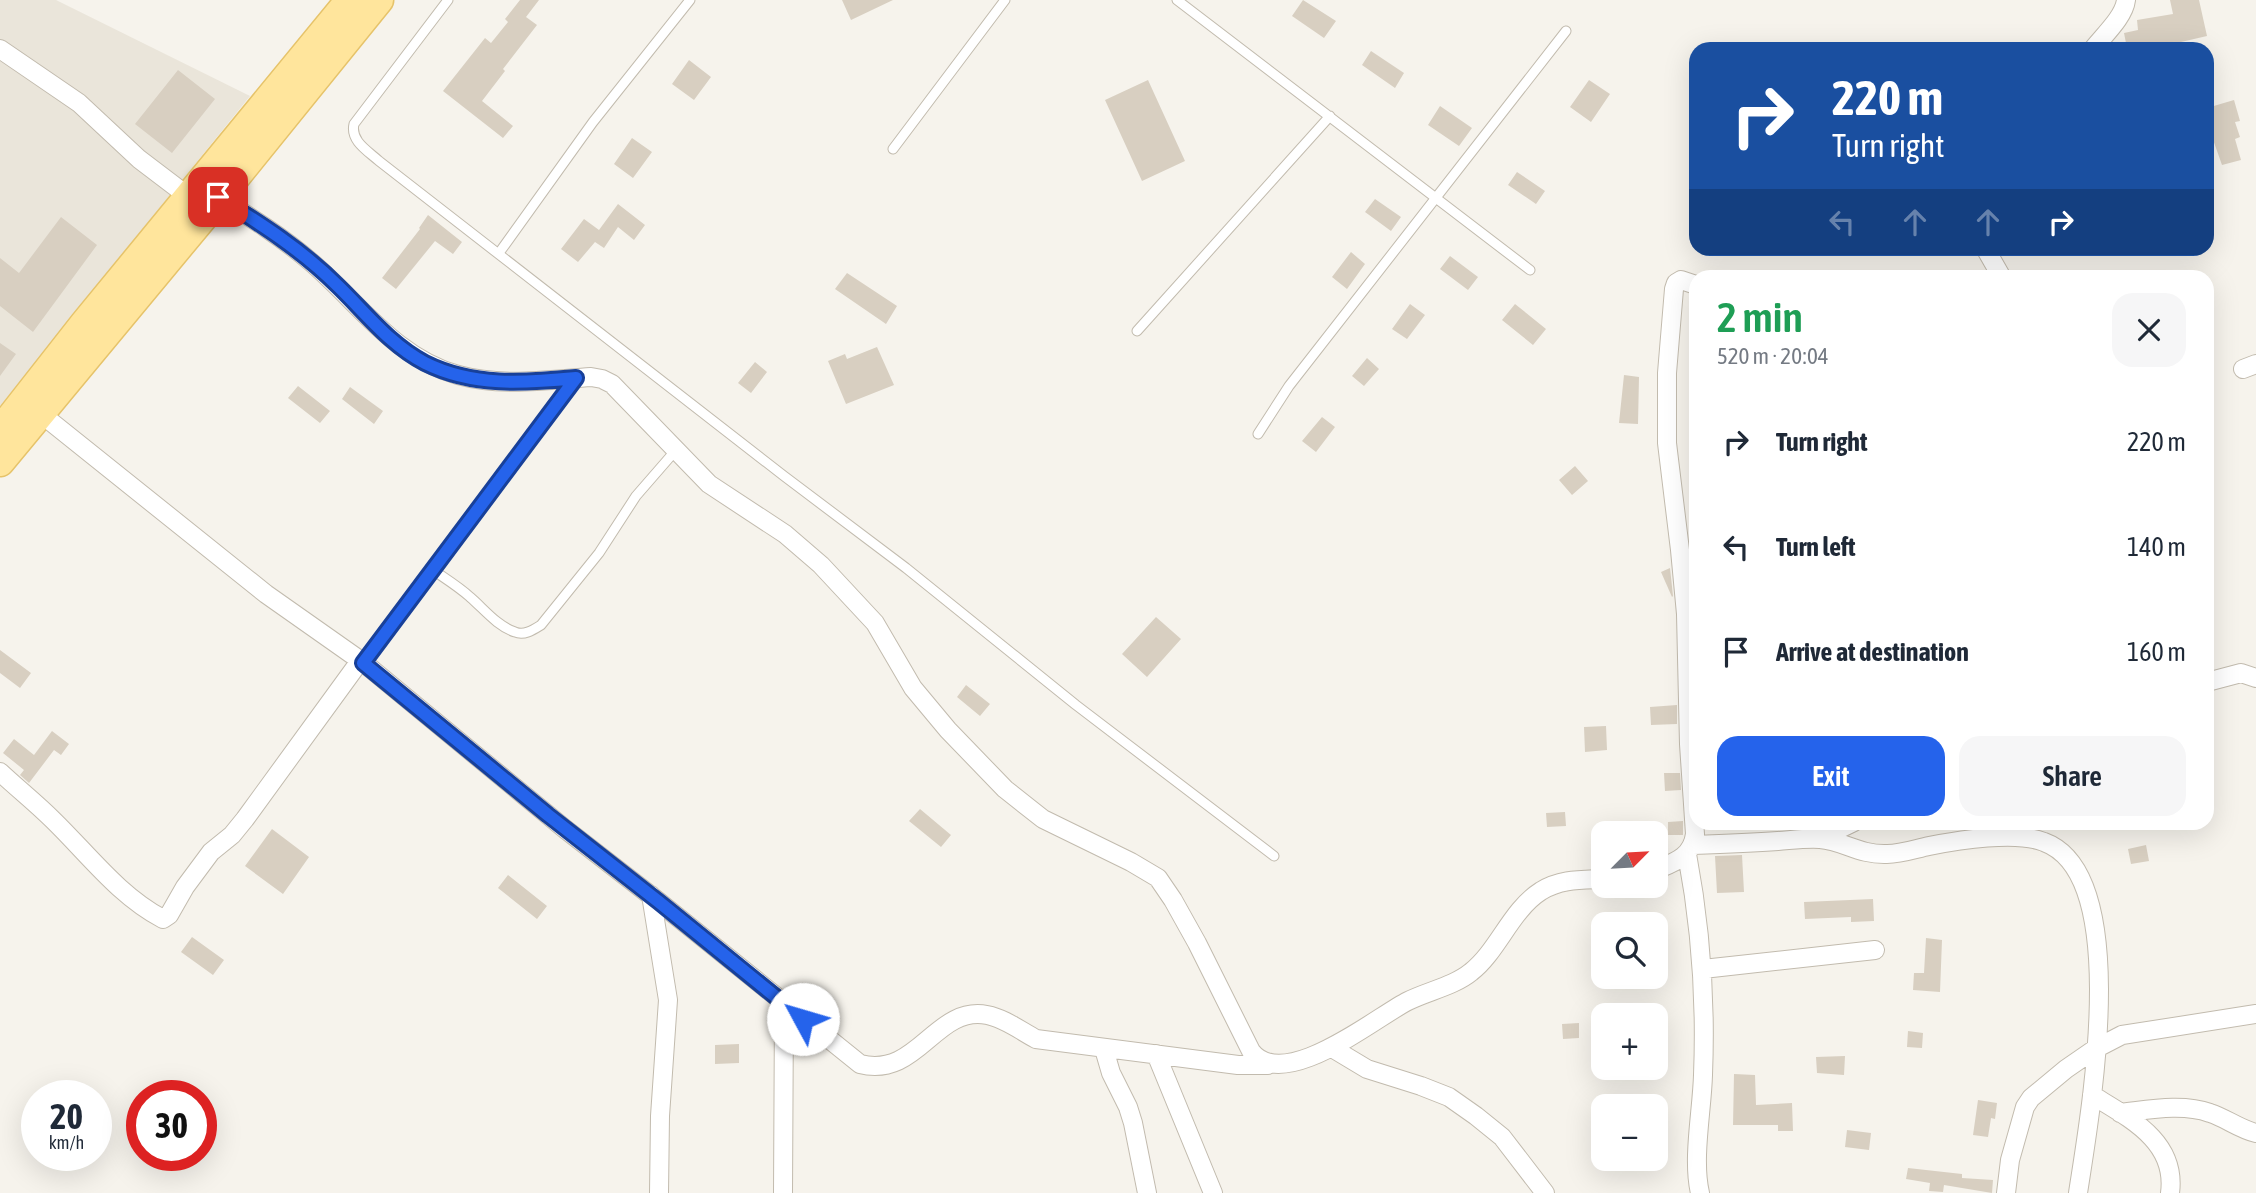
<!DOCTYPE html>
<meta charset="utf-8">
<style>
:root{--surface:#fff;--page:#f6f6f7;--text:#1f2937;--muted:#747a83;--accent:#2563eb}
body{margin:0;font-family:"Asap Condensed",sans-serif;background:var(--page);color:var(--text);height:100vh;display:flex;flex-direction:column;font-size:26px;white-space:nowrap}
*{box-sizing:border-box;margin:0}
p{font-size:23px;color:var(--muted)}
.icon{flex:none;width:38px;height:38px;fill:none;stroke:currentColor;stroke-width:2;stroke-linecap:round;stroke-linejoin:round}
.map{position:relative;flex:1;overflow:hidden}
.drawer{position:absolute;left:1689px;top:270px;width:525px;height:560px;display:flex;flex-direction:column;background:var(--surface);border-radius:21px;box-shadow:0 7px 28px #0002}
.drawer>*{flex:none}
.guide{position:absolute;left:1689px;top:42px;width:525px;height:214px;border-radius:21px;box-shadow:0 7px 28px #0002;background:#1a4fa0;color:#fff;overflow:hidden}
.needle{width:46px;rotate:66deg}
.controls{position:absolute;left:1591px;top:821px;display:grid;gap:14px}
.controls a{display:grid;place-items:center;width:77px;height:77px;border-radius:14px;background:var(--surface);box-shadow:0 7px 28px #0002;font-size:35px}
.speed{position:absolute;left:21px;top:1080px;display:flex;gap:14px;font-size:35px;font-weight:700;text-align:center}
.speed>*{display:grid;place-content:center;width:91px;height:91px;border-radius:50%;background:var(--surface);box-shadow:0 7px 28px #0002;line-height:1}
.speed small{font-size:18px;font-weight:400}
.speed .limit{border:10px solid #d22;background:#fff;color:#111}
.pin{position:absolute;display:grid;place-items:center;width:60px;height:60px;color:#fff;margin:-30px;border-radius:14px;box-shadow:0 4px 10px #0006}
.me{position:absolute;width:77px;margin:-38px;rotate:309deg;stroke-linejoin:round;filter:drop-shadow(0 0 5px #0008)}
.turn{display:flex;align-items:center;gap:24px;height:147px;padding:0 28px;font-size:32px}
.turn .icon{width:91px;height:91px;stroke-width:2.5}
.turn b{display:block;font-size:49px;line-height:60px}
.lanes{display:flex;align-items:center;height:66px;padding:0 28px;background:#0003;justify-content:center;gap:35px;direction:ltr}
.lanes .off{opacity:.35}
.round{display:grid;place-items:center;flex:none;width:74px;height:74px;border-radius:21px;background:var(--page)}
.overview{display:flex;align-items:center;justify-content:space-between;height:119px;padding:0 28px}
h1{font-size:42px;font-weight:600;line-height:52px;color:#1e9e55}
.action{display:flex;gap:14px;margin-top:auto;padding:14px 28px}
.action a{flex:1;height:80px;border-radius:21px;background:var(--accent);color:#fff;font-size:28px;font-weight:600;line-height:80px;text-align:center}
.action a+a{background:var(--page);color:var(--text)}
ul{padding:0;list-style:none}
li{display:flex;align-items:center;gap:21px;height:105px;padding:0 28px}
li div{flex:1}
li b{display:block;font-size:26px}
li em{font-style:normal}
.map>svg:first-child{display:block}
</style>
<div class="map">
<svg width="2256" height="1193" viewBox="0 0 2256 1193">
<rect width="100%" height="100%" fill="#f6f3ec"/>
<path fill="#eae5da" d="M0 0H56L250 96 0 406Z"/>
<path fill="#d8cfc1" d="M520 0H539L526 17 537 25 503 69 505 71 482 101 513 126 503 138 443 91 485 38 491 43 508 22 505 19Z
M842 0H893L851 20Z
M1303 0 1336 21 1324 38 1292 16Z
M2170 0H2199L2207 36 2181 42 2127 48 2124 33 2138 30 2137 20 2173 14Z
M1371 51 1404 73 1395 88 1362 65Z
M689 60 711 77 694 100 672 84Z
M178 70 215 99 172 153 135 124Z
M1148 80 1185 161 1142 181 1105 100Z
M1589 80 1610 94 1591 122 1570 107Z
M2234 100 2240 121 2235 122 2240 137 2235 139 2241 160 2222 165 2210 131 2207 108Z
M1440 106 1472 128 1459 146 1428 125Z
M632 138 652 152 633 178 614 164Z
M1517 172 1545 191 1536 204 1508 185Z
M1375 199 1401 217 1391 231 1365 212Z
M618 204 645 225 634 240 618 227 604 248 595 242 578 262 561 249 584 219 599 230Z
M428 215 462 242 453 254 435 241 396 289 382 278 420 229 419 228Z
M61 217 97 245 33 332 0 306V258L19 273Z
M1351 252 1365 264 1347 289 1332 277Z
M1450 256 1478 277 1468 290 1440 269Z
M847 273 897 306 886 324 835 289Z
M1410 304 1425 315 1407 339 1392 329Z
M1515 304 1546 329 1533 345 1502 320Z
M0 343 16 354 0 376Z
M877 347 894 385 846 404 828 361 845 354 847 359Z
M1367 358 1379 369 1364 386 1352 376Z
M755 362 767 372 751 393 738 383Z
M1624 375 1639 377 1638 424 1619 423Z
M298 386 330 411 320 423 288 398Z
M350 387 383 411 374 424 342 399Z
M1322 417 1335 427 1316 452 1302 441Z
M1575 466 1588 481 1572 495 1559 480Z
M1670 568 1673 596 1672 597 1661 572Z
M1156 617 1181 639 1147 677 1122 654Z
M0 650 31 673 20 688 0 673Z
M966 685 990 704 980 716 957 697Z
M1677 705V724L1651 725 1650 707Z
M1606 726 1607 750 1585 752 1584 727Z
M52 731 69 744 61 755 54 750 29 783 20 775 24 770 3 753 14 739 34 755Z
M1664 773H1680L1681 790 1665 791Z
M920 809 951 835 941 847 909 821Z
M1565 812 1566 826 1547 827 1546 813Z
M1683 821V835H1668V822Z
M272 829 309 857 283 894 245 866Z
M2146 845 2149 861 2131 864 2128 849Z
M1742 855 1744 892 1717 893 1715 856Z
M508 875 547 906 537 919 498 888Z
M1873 899 1874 921 1851 922V917L1805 919 1804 902Z
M192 937 224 960 213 975 181 952Z
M1926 938 1942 940 1940 992 1913 990 1914 973H1924Z
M1579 1023V1038L1563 1039 1562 1024Z
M1908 1031 1923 1033 1922 1048 1907 1047Z
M739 1044V1063L715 1064V1045Z
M1845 1056 1844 1075 1817 1073 1816 1057Z
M1734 1074 1755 1075 1756 1105 1792 1103 1793 1131H1778V1125H1733Z
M1978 1100 1997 1103 1995 1119 1991 1118 1988 1137 1973 1135Z
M1847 1130 1871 1133 1869 1150 1845 1147Z
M1908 1168 1962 1174V1178L1993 1180 1992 1193 1944 1185 1943 1192 1929 1191 1930 1183 1906 1179Z"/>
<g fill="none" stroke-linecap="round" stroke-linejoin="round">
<defs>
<path id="lane" d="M448 0 354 124C350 141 368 151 379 161L784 476 906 568 1076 705 1274 856
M1177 0 1530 270
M893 149 1005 0
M499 253 593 122 690 0
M1137 331 1330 116
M1258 434 1289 386 1566 31
M433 570C446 579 459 587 470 597 484 609 497 626 515 632 524 636 533 630 541 625L599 553 636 496 676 450
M364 663 575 379"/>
<path id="street" d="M0 49 79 103 139 159 189 197
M2093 49C2104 35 2124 17 2126 0
M218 197C250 217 282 237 311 262 358 302 395 358 458 375 502 387 547 380 591 377L602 379 612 384 709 484 785 534 821 565 875 623 913 688 948 730 1005 789 1043 819 1131 862 1158 878 1173 900 1197 943 1251 1051C1283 1094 1376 1017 1408 1001 1428 991 1454 986 1471 972 1498 951 1511 910 1541 891 1561 879 1580 880 1603 879
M1985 248 2001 276
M2243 369 2256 364
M40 413 266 594 364 663 565 829 659 902 860 1064C918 1079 935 1005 987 1015 1004 1018 1021 1031 1036 1039L1238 1065H1268
M2207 682 2241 673 2256 678
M0 772C17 788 36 803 53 820 88 854 119 896 163 919L169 915 185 887 211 852 232 835 245 819 360 661
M1819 839 1854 822
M1693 845C1722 844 1750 843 1778 841 1792 840 1807 838 1820 839 1844 841 1859 855 1887 854 1901 854 1915 849 1929 846 1959 840 2016 831 2044 842 2134 875 2089 1120 2078 1193
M1687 854C1701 928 1706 1000 1703 1075 1702 1111 1692 1159 1700 1193
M1656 870C1675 862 1692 857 1695 834L1689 744 1686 614 1680 550 1667 443V373L1674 289 1676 283 1681 280 1696 285
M651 895 668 1000 660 1116 659 1193
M1703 969 1875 950
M1332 1048 1367 1069 1421 1086 1449 1097 1476 1116 1502 1137 1545 1193
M1104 1049 1111 1073 1128 1107 1133 1123 1147 1193
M1156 1054 1213 1193
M2092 1095C2129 1118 2177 1141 2170 1193
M2120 1113C2148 1110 2182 1103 2210 1113 2226 1118 2239 1129 2256 1133
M783 1193 784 1004
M2006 1193 2010 1160 2025 1107 2031 1098 2066 1069 2095 1049 2122 1035 2256 1014"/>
<path id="primary" d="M0 431 84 324 350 0
M0 462 205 215 379 0"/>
</defs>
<use href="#lane" stroke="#c2bbae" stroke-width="11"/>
<use href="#street" stroke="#c2bbae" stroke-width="20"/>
<use href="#primary" stroke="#e6c36a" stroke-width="31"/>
<use href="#lane" stroke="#fff" stroke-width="9"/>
<use href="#street" stroke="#fff" stroke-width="18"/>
<use href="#primary" stroke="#ffe59c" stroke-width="28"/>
</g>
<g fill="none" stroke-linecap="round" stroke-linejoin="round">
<defs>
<path id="route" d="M218 197C261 224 302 250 338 286 365 312 390 345 425 363 473 387 525 383 576 378L363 663 548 815 659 902 803 1019"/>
</defs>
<use href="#route" stroke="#184099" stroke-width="18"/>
<use href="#route" stroke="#2563eb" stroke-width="12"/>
</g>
</svg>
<div class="controls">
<a><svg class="needle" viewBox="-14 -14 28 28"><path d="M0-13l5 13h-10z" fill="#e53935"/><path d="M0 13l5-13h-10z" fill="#747a83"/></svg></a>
<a><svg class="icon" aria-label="search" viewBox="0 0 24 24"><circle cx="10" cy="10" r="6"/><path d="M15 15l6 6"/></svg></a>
<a>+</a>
<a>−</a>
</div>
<div class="speed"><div>20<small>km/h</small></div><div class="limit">30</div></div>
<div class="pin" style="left:218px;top:197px;background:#d93025"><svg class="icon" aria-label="arrive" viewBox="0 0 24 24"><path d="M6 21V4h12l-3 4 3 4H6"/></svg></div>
<svg class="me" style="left:803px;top:1019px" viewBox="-20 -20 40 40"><circle r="19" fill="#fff"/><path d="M0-13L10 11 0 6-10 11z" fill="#2563eb"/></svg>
<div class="guide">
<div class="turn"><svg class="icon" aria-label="right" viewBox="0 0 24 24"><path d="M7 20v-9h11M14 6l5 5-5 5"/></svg><div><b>220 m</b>Turn right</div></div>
<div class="lanes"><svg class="icon off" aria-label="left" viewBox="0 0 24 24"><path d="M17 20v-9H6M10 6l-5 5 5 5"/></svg><svg class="icon off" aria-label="ahead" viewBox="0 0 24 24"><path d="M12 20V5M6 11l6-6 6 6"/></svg><svg class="icon off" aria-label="ahead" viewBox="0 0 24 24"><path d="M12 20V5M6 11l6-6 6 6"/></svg><svg class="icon" aria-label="right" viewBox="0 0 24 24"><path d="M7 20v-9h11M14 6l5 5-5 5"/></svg></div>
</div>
<section class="drawer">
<div class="overview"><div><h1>2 min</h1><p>520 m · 20:04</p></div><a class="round"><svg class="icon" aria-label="close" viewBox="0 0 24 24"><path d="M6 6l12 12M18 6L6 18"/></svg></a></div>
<ul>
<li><svg class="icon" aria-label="right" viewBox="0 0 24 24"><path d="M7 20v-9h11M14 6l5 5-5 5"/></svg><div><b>Turn right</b></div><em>220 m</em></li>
<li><svg class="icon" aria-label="left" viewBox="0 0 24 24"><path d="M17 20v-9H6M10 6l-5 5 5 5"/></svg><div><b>Turn left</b></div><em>140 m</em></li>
<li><svg class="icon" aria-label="arrive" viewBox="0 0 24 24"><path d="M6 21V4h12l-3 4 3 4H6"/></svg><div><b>Arrive at destination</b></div><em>160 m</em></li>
</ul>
<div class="action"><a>Exit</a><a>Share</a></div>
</section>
</div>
